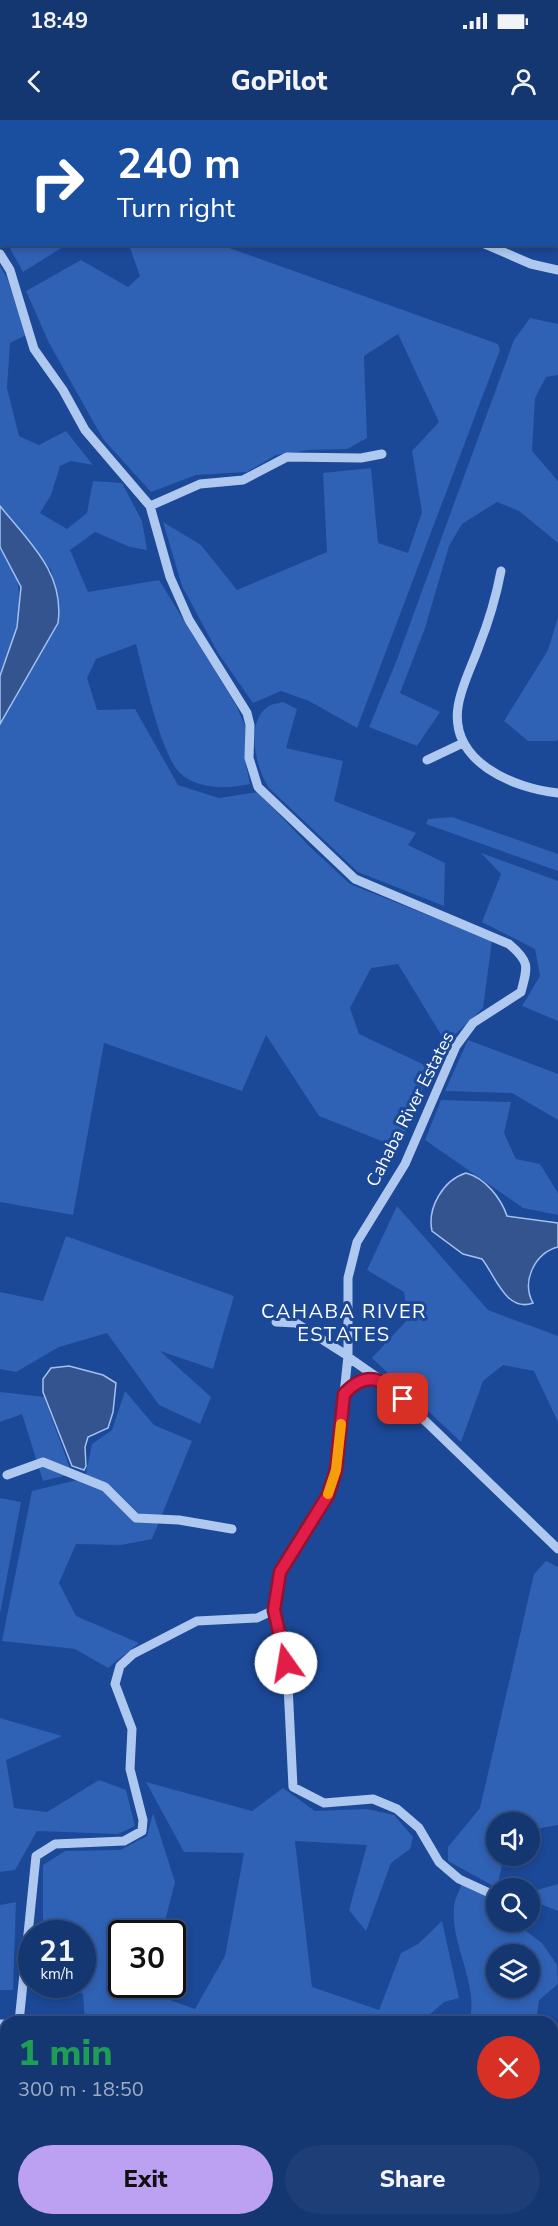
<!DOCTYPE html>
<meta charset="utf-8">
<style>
:root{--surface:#143671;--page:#1d3e76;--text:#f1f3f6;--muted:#9dabc3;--line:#335084;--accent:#bca0f2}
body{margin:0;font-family:"Nunito Sans",sans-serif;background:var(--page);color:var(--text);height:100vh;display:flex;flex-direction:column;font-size:22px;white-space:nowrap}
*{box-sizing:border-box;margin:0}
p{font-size:20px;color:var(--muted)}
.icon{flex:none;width:33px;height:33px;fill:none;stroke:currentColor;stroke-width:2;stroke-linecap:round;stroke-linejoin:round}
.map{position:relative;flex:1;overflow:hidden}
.sheet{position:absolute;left:0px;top:1896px;width:558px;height:210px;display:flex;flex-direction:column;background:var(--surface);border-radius:18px 18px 0 0;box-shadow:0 3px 9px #0003,0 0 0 2px var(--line)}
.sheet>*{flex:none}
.banner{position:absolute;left:0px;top:0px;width:558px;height:126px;box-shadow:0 3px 9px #0003,0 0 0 2px var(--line);background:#1a4fa0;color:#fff;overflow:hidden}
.fabs{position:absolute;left:486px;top:1692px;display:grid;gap:12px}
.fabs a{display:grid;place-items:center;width:54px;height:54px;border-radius:50%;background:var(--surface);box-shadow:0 3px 9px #0003,0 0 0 2px var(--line);font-size:30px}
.speed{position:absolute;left:18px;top:1800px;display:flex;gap:12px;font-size:30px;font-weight:700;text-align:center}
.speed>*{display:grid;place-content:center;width:78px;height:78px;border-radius:50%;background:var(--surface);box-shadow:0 3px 9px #0003,0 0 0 2px var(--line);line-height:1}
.speed small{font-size:15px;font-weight:400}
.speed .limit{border:3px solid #111;border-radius:9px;background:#fff;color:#111}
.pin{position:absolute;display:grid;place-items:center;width:51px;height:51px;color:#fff;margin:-26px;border-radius:12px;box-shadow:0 3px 9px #0006}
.me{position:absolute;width:66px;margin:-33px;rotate:347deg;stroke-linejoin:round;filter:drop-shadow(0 0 4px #0008)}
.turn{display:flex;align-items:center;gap:21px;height:126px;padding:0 18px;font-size:27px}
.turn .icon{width:78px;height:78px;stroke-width:2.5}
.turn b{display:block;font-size:42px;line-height:51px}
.round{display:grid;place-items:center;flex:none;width:63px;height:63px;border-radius:32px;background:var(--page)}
.overview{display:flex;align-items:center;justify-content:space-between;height:102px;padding:0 18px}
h1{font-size:36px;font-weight:800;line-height:45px;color:#1e9e55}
.button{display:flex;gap:12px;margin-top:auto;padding:12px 18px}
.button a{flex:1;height:69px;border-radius:36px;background:var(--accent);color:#111;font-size:24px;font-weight:800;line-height:69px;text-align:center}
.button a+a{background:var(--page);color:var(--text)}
.status{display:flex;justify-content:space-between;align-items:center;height:42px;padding:0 30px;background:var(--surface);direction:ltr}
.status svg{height:16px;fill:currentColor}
header{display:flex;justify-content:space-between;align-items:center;height:78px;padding:0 18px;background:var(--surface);font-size:27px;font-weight:800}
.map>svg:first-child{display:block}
</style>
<div class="status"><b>18:49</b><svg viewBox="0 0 49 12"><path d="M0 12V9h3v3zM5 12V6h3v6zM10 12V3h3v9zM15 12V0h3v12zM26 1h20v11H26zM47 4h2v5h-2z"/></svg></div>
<header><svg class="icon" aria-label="back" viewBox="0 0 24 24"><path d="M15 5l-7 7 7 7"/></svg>GoPilot<svg class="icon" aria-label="person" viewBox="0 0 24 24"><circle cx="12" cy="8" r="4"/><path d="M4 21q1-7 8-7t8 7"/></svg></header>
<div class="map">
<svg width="558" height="2106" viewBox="0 0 558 2106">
<rect width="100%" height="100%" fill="#1b4897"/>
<path fill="#2f61b4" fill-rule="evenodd" d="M277 0H457L458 1 279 2Z
M8 125H66L23 152Z
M129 125H221L498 224 500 230 357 608 309 581 281 571 253 583 218 533 182 466 163 402 201 425 237 470 327 432 323 353 371 348 378 423 408 433 422 392 412 331 439 302 398 214 364 236 367 318 347 329 309 330 276 335 247 352 196 355 151 372 103 319 49 223 26 171 81 140 128 167 140 156Z
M0 146 7 158 26 215 10 223 7 268 19 316 39 325 66 311 93 345 71 341 60 346 51 375 40 393 67 409 87 393 93 361 122 363 142 401 147 430 130 427 95 412 70 430 88 472 159 460 236 585 246 608 245 640 250 664C228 669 197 670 179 652 161 634 143 552 136 524L96 539 87 558 97 590 135 589 178 665 219 678 258 672 309 726 350 764 492 821 483 888 446 923 398 844 371 848 350 888 359 914 431 948 399 1028 319 996 266 915 242 971 104 923 73 1095 0 1082V604L58 503 51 450 0 386Z
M530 198 558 204V255L546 257 535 278 532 331 558 361V423L519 391 497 382 462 404 449 426 425 508 400 573 440 592 417 626 369 607 396 542 514 220Z
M0 427C33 464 17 515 0 556Z
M558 497V619L556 621H528L504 601 548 530Z
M283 582 297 589 286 628 343 641 334 681 416 713 408 725 445 743 444 786 358 752 269 668C256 649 244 601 269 586 272 584 279 583 283 582Z
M452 697 558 734V751L426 704 428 699Z
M481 733 558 761V901L522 886 540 856 535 829 482 802 501 754Z
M468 920 558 954V1000L512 973 445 971Z
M441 980 511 982 504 1013 516 1039 540 1044 558 1073V1095L523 1088 425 1020Z
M397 1086 488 1190 558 1216V1302L534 1251 503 1245 483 1261 461 1322 372 1238 408 1199 404 1172 367 1150Z
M66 1116 234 1176 213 1249 160 1231 211 1277 200 1304 159 1285 107 1213 59 1227 16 1252 0 1249V1172L43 1181Z
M125 1271 154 1305 192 1321 152 1419 121 1425 76 1424 59 1463 76 1496 139 1523 108 1548 75 1529 2 1521 32 1371 85 1358 92 1324 112 1310Z
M0 1272 44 1277 72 1354 43 1361 22 1294 0 1302Z
M0 1378 21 1382 0 1494Z
M546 1441 558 1447V1705L530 1710V1702H496V1736H504L497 1768 448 1741V1727L480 1688 534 1454Z
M0 1598 62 1616 6 1640 14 1688 47 1692 99 1660 126 1670 135 1706 118 1714 37 1711 15 1750 0 1752Z
M146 1662 252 1691 283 1668 315 1691 367 1689 394 1695 413 1717 410 1729 391 1743 366 1811 349 1790 367 1725 295 1721 312 1867 379 1890 401 1833 418 1824 442 1801 459 1878 444 1882 421 1902H85L83 1874 60 1865 82 1864V1814L43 1813V1745L65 1731 120 1730 147 1716 153 1693 175 1762 162 1813 122 1814V1864L159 1865V1876L195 1889 225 1836 244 1733 184 1732Z
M462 1763 496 1779V1802H514L542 1823 557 1845 558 1864 539 1880 536 1902H469C480 1865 450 1825 454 1786 455 1778 460 1770 462 1763ZM496 1834H530V1868H496Z
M558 1764V1791L530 1780V1772Z
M16 1782 13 1870H0V1785Z
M552 1907H558V1971L552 1968Z
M0 1912H6V1983L0 1984Z
M552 2010 558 2014V2106H60L44 2100H552Z
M6 2014V2095H0V2015Z"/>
<path fill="#34548f" stroke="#a2c1f2" stroke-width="1.5" d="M0 386C29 422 65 453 58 503L0 604V556L17 507 21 467 0 427Z
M466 1053C485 1058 501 1078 507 1096L558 1103V1127C535 1133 521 1161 533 1183 506 1193 495 1155 482 1139L463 1134 432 1111C427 1088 443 1060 466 1053Z
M69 1246 103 1255 116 1263 113 1292 108 1308 88 1317 85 1327 86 1346 84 1350 72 1346 43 1272V1259L51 1248Z
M552 1968 558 1971V2014L552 2010Z"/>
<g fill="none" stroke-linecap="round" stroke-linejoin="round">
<path stroke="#afc8f0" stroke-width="9" d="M78 0 81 2
M201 0V2
M528 0 529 2
M189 2 192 0
M485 124 531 144 558 150
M0 134 10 150 34 229 63 270 85 310 150 386 170 457 189 500 247 593 250 605 249 638 258 667 355 759 509 824C530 842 528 846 521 872L473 903 456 926 405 1044 357 1122 348 1158V1236L336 1350 328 1375 280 1452 274 1490 287 1545 293 1667 324 1683 373 1679 397 1689 419 1708 439 1742 459 1759 496 1776
M150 386 200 364 243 360 287 337 361 338 382 334
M501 451C496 477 489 501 479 526 472 546 461 566 458 587 450 642 513 668 558 673
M427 640 463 623
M276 1202 296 1203 348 1236
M348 1237 388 1265 558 1429
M344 1273 360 1261 379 1260
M7 1355 43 1342 105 1367 136 1398 179 1400 232 1409
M19 1902 36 1736 55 1724 124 1721 142 1711 143 1700 130 1649 132 1609 115 1564 120 1546 133 1534 197 1501 257 1498 274 1490
M0 1904H6"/>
</g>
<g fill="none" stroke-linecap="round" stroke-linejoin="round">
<defs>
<path id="route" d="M286 1543 274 1490 280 1452 328 1375 336 1350 344 1274C367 1249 383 1259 403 1279"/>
</defs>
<use href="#route" stroke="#92132f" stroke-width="15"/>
<use href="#route" stroke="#e11d48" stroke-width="10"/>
<path stroke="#f59e0b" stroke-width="10" d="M328 1374 336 1350 341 1304"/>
</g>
<g text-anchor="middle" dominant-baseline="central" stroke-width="6" stroke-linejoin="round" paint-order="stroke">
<g font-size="18" fill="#fff" stroke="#1b4897">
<text transform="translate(410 989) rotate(-63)">Cahaba River Estates</text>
</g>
<g font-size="20" letter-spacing="1.5" fill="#fff" stroke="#1b4897">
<text x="344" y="1191">CAHABA RIVER<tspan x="344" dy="23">ESTATES</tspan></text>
</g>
</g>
</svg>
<div class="fabs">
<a><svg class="icon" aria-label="sound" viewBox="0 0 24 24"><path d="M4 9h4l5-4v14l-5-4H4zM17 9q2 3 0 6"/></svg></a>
<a><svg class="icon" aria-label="search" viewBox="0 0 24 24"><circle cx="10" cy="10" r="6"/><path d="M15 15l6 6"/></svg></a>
<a><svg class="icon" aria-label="layers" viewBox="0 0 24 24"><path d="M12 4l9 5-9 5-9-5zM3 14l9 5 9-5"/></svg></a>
</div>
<div class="speed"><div>21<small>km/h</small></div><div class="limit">30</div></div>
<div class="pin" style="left:403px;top:1279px;background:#d93025"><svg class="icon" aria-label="arrive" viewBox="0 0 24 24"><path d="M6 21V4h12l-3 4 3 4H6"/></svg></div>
<svg class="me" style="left:286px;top:1543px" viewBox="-20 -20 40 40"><circle r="19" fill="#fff"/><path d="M0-13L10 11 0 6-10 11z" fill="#e11d48"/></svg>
<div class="banner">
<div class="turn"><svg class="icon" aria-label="right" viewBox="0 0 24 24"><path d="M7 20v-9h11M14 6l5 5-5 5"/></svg><div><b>240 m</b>Turn right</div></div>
</div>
<section class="sheet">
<div class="overview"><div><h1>1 min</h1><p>300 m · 18:50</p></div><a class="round" style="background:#d93025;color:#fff"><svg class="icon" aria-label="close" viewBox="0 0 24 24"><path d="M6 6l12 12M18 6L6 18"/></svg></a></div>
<div class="button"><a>Exit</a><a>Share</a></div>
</section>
</div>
